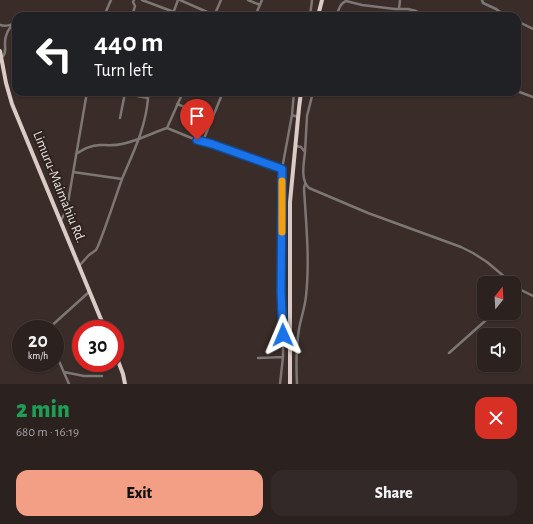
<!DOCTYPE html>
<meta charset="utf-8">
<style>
:root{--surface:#2b211f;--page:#332928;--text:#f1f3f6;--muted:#a6a3a4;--line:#473e3d;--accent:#f39f85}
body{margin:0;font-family:"Alegreya Sans",sans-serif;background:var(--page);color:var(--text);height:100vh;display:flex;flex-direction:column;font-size:15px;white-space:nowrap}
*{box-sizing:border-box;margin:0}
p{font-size:13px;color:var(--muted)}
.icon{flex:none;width:22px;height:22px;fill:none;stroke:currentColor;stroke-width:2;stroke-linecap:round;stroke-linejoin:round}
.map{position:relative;height:384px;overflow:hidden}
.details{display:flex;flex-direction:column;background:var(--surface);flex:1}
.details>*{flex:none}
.guide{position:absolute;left:12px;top:12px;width:509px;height:84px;border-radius:12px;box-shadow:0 1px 3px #0004,0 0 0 1px var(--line);background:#202124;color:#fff;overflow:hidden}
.needle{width:26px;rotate:18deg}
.tools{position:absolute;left:477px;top:276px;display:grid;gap:8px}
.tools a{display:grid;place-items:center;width:44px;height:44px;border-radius:8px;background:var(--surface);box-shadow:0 1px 3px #0004,0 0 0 1px var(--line);font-size:20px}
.speed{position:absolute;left:12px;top:320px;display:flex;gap:8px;font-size:20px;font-weight:700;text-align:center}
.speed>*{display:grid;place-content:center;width:52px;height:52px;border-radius:50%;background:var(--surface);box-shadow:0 1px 3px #0004,0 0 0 1px var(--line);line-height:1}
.speed small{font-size:10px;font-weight:400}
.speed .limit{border:6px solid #d22;background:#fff;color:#111}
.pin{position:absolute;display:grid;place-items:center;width:34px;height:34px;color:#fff;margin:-41px -17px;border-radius:50% 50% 50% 0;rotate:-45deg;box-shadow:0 0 4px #0007}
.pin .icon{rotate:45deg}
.me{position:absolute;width:44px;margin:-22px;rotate:359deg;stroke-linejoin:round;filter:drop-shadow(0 0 3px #0008)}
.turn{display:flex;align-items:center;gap:14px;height:84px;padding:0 16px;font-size:18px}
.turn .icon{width:52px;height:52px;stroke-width:2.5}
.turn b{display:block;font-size:28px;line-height:34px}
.round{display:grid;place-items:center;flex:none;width:42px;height:42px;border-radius:12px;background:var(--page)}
.overview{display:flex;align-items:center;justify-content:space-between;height:68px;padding:0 16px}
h1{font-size:24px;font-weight:800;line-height:30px;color:#1e9e55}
.action{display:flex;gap:8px;margin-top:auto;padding:8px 16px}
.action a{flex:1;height:46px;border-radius:12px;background:var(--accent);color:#111;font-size:16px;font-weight:800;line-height:46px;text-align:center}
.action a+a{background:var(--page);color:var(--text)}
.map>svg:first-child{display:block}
</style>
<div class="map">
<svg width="533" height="384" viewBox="0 0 533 384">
<rect width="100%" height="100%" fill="#392c29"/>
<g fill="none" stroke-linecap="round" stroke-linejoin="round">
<path stroke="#7d7774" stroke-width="2.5" d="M142 0 174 12
M180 0 214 15
M248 0 260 5
M482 0 483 3 496 9 506 16
M399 9 400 0
M106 12 133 16
M215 14 221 16
M104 16 111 0
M132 16 135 6 133 2 134 0
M172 16 178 0
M214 16 221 0
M255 16 262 0
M310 16 312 0
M337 16C338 10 340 3 346 1L362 5 395 9H408L416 11 426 16
M517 21 533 29
M0 25C8 28 10 23 16 24
M2 57C8 53 3 43 6 36 7 31 10 28 12 25
M517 91 533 97
M216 92 222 95
M294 92 292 115 298 117
M148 98 149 92
M177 104 213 118
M120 118 125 93
M167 128 183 92
M203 141 223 92
M296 146 301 147 305 152C304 163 300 180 309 188L368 213 461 247 473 253 487 262 512 283
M305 152 307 116 313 92
M76 154C84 149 91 145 100 145 107 145 114 146 122 144 137 141 152 133 167 128L194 139 212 144 282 169
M73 172 122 179
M61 220 65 213 67 208 87 92
M79 266 89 255 96 250 98 246C107 224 114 201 122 179 133 153 146 127 148 98L116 92
M514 284 521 290 533 296
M514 296 521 290
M48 329 89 292
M55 352 69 384
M449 353 494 313
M258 358 283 357
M64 372 84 376H102
M280 384 283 357V315L281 293 282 190V169L292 115
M297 384C296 365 296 347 299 329 301 318 305 307 306 296 310 260 306 224 304 188L305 184"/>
<path stroke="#dacbc6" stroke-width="4" d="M318 16 322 0
M0 51 6 83 12 104 105 329
M115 353 123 374 125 384
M290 384V202L299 108 301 92"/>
</g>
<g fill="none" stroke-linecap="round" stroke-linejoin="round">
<defs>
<path id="route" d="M197 140 212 144 282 169V190L281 292 283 335"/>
</defs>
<use href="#route" stroke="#114b97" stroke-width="10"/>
<use href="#route" stroke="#1a73e8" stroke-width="7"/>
<path stroke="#f59e0b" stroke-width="7" d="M282 232V181"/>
</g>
<g text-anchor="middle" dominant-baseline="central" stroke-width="4" stroke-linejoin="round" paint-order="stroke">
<g font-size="14" fill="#e9e1de" stroke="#2f231f">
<text transform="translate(59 187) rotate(68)">Limuru-Maimahiu Rd.</text>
</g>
</g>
</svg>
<div class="tools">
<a><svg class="needle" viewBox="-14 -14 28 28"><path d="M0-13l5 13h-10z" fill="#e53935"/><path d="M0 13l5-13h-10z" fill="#a6a3a4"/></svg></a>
<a><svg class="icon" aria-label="sound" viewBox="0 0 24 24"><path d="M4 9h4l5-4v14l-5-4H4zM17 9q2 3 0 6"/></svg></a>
</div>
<div class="speed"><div>20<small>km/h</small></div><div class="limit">30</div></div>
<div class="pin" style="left:197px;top:140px;background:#d93025"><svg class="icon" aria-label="arrive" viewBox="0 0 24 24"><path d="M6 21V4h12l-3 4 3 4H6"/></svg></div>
<svg class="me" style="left:283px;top:335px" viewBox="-20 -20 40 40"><path d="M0-17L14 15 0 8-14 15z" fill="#1a73e8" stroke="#fff" stroke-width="4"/></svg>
<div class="guide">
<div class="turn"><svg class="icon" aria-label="left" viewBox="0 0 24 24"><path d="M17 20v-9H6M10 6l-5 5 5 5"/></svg><div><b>440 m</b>Turn left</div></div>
</div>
</div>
<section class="details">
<div class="overview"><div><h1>2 min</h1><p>680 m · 16:19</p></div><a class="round" style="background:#d93025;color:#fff"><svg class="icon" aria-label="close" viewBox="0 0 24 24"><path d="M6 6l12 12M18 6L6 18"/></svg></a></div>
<div class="action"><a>Exit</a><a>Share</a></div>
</section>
